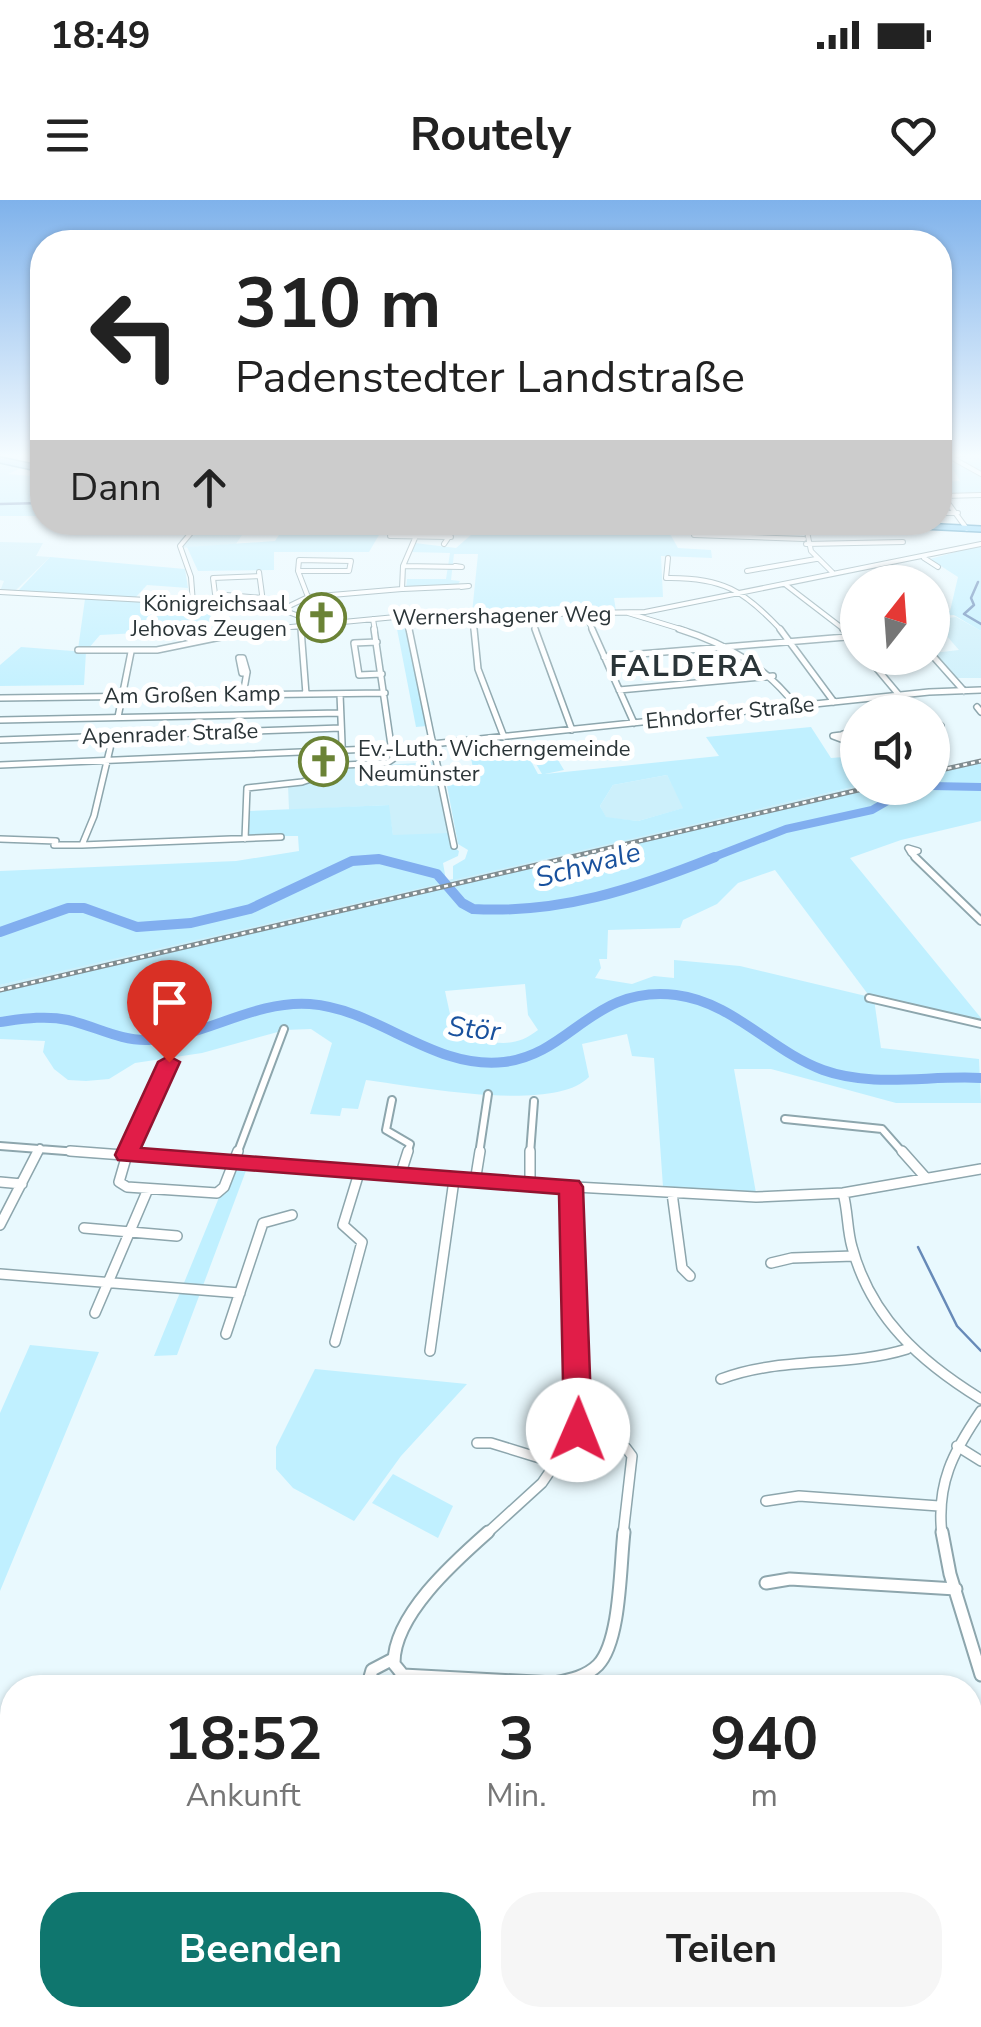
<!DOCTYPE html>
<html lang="de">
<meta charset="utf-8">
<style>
:root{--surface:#fff;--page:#f6f6f6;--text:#222;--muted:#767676;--accent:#0f766e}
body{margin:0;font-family:"Nunito Sans",sans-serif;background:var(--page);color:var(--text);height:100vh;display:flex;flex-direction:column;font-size:38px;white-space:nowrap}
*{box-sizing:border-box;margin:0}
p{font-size:32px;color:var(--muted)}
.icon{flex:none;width:55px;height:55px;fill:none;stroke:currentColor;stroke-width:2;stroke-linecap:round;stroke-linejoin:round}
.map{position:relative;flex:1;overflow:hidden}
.panel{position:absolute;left:0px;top:1475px;width:982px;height:352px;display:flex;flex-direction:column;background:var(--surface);border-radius:40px 40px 0 0;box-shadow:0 2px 8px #0004}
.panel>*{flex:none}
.banner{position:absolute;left:30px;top:30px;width:922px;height:305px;border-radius:40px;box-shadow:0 2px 8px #0004;background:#fff;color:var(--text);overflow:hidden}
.needle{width:65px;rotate:17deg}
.buttons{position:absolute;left:840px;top:365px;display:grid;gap:20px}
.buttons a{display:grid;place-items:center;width:110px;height:110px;border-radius:50%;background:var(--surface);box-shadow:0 2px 8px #0004;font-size:50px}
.pin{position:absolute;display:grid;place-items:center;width:85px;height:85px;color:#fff;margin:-102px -42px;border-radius:50% 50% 50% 0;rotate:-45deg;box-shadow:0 0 10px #0007}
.pin .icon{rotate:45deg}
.me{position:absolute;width:110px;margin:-55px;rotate:1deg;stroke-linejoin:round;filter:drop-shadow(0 0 8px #0008)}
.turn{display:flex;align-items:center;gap:35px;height:210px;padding:0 40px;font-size:45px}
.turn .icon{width:130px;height:130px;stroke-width:2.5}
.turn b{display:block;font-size:70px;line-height:85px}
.then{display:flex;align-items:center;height:95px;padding:0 40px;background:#0003;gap:20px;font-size:38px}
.eta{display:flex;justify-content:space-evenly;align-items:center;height:170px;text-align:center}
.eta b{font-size:60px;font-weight:700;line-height:70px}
.action{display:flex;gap:20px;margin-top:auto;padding:20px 40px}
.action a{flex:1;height:115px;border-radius:40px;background:var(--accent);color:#fff;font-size:40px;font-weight:700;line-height:115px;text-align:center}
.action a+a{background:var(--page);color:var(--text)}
.status{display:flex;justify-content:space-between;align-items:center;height:70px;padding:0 50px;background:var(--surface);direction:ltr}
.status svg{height:28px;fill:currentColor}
header{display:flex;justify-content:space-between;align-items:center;height:130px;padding:0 40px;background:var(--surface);font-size:45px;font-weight:700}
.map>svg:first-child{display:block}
</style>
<div class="status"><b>18:49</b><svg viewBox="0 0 49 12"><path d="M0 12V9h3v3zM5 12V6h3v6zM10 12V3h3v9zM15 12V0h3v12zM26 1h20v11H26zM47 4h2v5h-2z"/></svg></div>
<header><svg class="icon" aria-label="menu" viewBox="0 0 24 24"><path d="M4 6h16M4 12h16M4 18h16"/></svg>Routely<svg class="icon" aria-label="heart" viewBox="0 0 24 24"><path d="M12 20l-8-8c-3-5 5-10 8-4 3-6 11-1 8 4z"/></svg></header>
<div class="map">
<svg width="981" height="1827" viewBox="0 0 981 1827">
<rect width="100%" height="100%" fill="#e9f9fe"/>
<path fill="#cdf0fb" d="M197 323H250L236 344 179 348 180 340Z
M0 342 43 343 36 356 50 357 15 391H0L4 381 0 380Z
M956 417 981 431V478H955L933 453 959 450 933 420Z
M433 562 449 633 445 635H393L388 605 289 610 288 585 328 577 350 567Z
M667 575 684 608 638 621 606 618 600 606 613 585Z
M857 586 874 588 0 792V785L173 743Z"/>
<path fill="#c0f0ff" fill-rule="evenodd" d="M981 259V294L946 295 940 289V282L960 281 950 264Z
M0 262 23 267 8 274 42 277V316H0Z
M386 323 369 352H274V370L198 371 187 347 275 341 282 330H292L300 324Z
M478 323H642L669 332 678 348 711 350 712 358 661 356 663 397 614 398 616 411 472 413 478 354H454L451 380 460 381 457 386 406 388 407 379H446L450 353 410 352 415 343 456 348 472 334Z
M981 345V431L954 415 933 416V411H950L958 377 930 359Z
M50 357 185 369 188 388 147 385 135 398 18 391Z
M85 399 228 406 227 418 176 431 100 435 88 449H78Z
M407 428 427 526 416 527 397 429Z
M21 447 86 452 84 485 0 486V465Z
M811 527 831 558 857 556V586L453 680V666L465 659 468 650 458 644 444 570 473 568 471 558 526 552 538 574H542L529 552 539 551 545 561 558 560 564 570 545 574 719 556 706 537ZM667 575 683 608 638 621 606 617 600 606 613 585Z
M981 562V621L901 640 850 658 981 818V821L874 799 881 848 979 859 981 903H896L771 869H734L756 993 663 987 654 858 632 856 627 834 582 844 589 877C553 914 415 886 366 880L358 909 342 908 340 916 310 914 332 843 311 829 285 830 202 853 135 863 109 879 86 881 68 880 54 869 43 852 45 841 0 839V792L447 687 448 690 449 687 874 588H932L933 574ZM775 670 870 797 740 766 674 760V778L654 776 632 784 595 778 601 768 599 759H607L608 730 680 728 683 720 717 704 738 683ZM525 784 528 815 538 830C509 853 484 841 453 828L445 791Z
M389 605 393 635 449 633 452 646 459 651 458 656 443 663 446 680 435 671 387 659 435 675 442 683 0 785V735C29 724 60 706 92 714 107 717 121 727 136 728L103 714 68 708 0 732V671L236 661 299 651 298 636H247L248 611Z
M238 967 247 968 177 1155 154 1156 220 995Z
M30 1145 99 1152 0 1391V1213Z
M315 1169 467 1184 401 1256 354 1321 293 1288 276 1269V1247Z
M393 1274 453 1306 438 1338 372 1303Z
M970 1687 981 1692V1827H139L145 1815H970Z"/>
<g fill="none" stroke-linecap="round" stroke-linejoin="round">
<path stroke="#678ab8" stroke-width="2.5" d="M0 304 42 303
M978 382 971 398 974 405 964 414 981 424
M918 1047 957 1126 981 1151"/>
<path stroke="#81aeef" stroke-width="8" d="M932 586 981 587
M709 659 786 629 872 610 910 588"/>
<path stroke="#81aeef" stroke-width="10" d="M0 732 68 708H84L137 727 191 723 250 709 352 661 379 659 437 674 462 703 473 709C560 714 635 689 715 657
M0 822C22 819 45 815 68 820 95 826 120 841 148 840 204 838 253 800 310 804 378 809 433 870 504 862 572 854 592 785 676 795 733 802 771 851 823 870 873 888 929 875 981 878"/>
<defs>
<path id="minor-far4" d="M945 254 981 274
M940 257 964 254
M940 292 967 329
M944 296 981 295
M940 313H958
M805 322 811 351 832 372
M694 335 804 339
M390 336 451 337
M444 344 459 322
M806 344 903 342
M668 358 666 378C722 377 744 390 782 431
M924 358 938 367
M299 360 351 361 349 371H298Z
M403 366 462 367 455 366
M298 371 308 397
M747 371 816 359
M259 372 263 402
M259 376 213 378 215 394 263 398
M786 385 846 431
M403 389 469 386 461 387
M0 392 275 407 312 421
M193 403 191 377 180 346 200 322
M283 409 308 397 402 389 403 366 422 322
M628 413 687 431
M530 414 536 431
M585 414 593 431
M472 415 474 431
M406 416 409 431
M373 419 375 431
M301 424 302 431
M248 431 406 416 645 412 981 344
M932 431H942"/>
<path id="minor-far3" d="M301 429 306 494
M409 429 454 646
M474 429 478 469 504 537
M535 429 572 530
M592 429 634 523
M679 429C727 444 765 466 796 506
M780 429 834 502
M843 429 858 444
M932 431H942
M377 442 354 443 359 475 382 474
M78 450H157L260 429
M932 455 964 491
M604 457 858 436
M239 458H243L247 472 242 473Z
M868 458 899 495
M619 490 773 476
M243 495 247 472
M884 497 893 512
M0 498 385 493
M977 507 981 512
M118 517 131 452
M932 519 941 526 940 531
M0 520 340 513
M932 531 942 533 932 534
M841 535 833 536 841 539 843 534 858 532
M0 540 341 528
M0 565 394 548 929 492 981 490
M344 565 387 563 393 559 374 429
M0 639 56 641
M245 639 247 588 302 582 343 568 340 494
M54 645H82L94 616 113 536
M82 645 281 637
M908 648 918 651 911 653Z
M911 653 917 659"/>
<path id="minor-far2" d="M915 657 981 721
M869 798 981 824
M392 900 386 930 410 944 407 954
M785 919 882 929 904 954
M0 946 104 954
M37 954 40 948
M127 954 169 862
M237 954 284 829
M479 954 488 894
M530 954 534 901"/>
<path id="minor-far1" d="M70 951 484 982 756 997 843 993 981 969
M128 951 119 982 127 987 217 993 224 987 238 951
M902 951 926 978
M400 976 408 951
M0 982 22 984
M475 982 480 951
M530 985V951
M571 987 578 1230
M672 993 682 1068 690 1076
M843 993C848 1011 847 1030 852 1047 871 1118 921 1162 981 1199
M0 1025 38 951
M84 1028 177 1036
M771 1063 792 1058 854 1056
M0 1074 240 1093
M95 1113 148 989
M226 1134 263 1023 292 1015
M335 1142 362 1042 343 1025 359 973
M430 1151 454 980
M721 1179C781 1156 846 1168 907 1149
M477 1243H491L556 1263
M957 1246 981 1261
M766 1301 799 1296 939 1306
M485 1335 542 1283 578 1230 626 1248 632 1256 623 1335
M942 1335C936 1284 953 1252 981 1211"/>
<path id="minor" d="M488 1332C454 1362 393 1416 394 1464L403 1475 554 1483C569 1480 586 1477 598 1465 621 1441 620 1365 624 1332
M942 1332 950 1374 981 1475
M766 1383 790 1379 956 1389
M378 1488 370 1477 372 1470 393 1459
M390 1488 403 1475
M970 1538 981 1537"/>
<path id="major" d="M0 260 42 269
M843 322 981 329"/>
</defs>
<use href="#minor-far4" stroke="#8da6ad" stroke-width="6"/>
<use href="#minor-far3" stroke="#8da6ad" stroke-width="8"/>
<use href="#minor-far2" stroke="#8da6ad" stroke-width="10"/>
<use href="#minor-far1" stroke="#8da6ad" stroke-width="12"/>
<use href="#minor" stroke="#8da6ad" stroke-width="15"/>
<use href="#major" stroke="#2383b2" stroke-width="8"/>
<use href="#minor-far4" stroke="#fff" stroke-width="4"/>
<use href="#minor-far3" stroke="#fff" stroke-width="5"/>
<use href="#minor-far2" stroke="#fff" stroke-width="6"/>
<use href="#minor-far1" stroke="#fff" stroke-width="9"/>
<use href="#minor" stroke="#fff" stroke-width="11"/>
<use href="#major" stroke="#78cef8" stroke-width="5"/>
<defs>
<path id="rail" d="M932 572 981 561
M0 790 867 588"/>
</defs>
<use href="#rail" stroke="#818d91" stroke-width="5"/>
<use href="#rail" stroke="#fff" stroke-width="2.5" stroke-dasharray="4" stroke-linecap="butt"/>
</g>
<linearGradient id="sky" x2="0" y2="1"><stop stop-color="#7fb2eb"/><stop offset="0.5" stop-color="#f5fcff"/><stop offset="1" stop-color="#f5fcff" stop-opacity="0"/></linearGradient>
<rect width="981" height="510" fill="url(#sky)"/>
<path fill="#e11d48" stroke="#92132f" stroke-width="2.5" d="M169 856 180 862 141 948 579 981 583 987 592 1230 588 1238 578 1241 568 1238 564 1230 559 994 118 960 115 955 158 862Z"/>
<defs>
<symbol id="church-ring" viewBox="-11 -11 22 22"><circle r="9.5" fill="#fff" stroke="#6b8336" stroke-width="1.5"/><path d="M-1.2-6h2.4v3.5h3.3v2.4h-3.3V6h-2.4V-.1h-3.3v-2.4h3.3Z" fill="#6b8336"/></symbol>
</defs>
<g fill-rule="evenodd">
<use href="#church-ring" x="294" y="390" width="55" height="55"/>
<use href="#church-ring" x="296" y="534" width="55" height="55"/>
</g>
<g text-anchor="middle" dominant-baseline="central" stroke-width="10" stroke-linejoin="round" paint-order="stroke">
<g font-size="22" fill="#2b3538" stroke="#fff" text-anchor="end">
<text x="287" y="404">Königreichsaal<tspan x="287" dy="25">Jehovas Zeugen</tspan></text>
<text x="358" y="549" text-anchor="start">Ev.-Luth. Wicherngemeinde<tspan x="358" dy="25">Neumünster</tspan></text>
</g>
<g font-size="22" fill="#2b3538" stroke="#fff">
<text transform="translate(502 416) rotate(-1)">Wernershagener Weg</text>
<text transform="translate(192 495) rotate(-1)">Am Großen Kamp</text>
<text transform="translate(730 513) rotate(-6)">Ehndorfer Straße</text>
<text transform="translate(170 534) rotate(-2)">Apenrader Straße</text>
</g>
<g font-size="28" font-style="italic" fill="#19519d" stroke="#fff">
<text transform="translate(588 665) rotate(-15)">Schwale</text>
<text transform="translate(474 829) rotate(6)">Stör</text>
</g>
<g font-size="30" font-weight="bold" letter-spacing="2.5" fill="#2b3538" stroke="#fff">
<text x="687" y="466">FALDERA</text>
</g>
</g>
</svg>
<div class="buttons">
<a><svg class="needle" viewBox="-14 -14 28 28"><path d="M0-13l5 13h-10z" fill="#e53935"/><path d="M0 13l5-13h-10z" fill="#767676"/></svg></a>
<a><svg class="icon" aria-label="sound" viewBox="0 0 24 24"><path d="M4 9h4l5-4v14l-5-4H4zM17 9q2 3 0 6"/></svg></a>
</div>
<div class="pin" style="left:169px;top:862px;background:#d93025"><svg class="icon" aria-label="arrive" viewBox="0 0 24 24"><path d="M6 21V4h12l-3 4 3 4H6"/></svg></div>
<svg class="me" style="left:578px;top:1230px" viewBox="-20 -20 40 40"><circle r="19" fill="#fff"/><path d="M0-13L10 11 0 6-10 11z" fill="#e11d48"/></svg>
<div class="banner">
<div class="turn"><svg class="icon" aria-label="left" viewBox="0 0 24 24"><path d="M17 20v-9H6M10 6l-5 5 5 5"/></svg><div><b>310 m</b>Padenstedter Landstraße</div></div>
<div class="then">Dann<svg class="icon" aria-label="ahead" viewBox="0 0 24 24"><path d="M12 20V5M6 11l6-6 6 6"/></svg></div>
</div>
<section class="panel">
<div class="eta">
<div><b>18:52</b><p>Ankunft</p></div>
<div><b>3</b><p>Min.</p></div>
<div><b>940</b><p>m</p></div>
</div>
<div class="action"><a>Beenden</a><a>Teilen</a></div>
</section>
</div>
